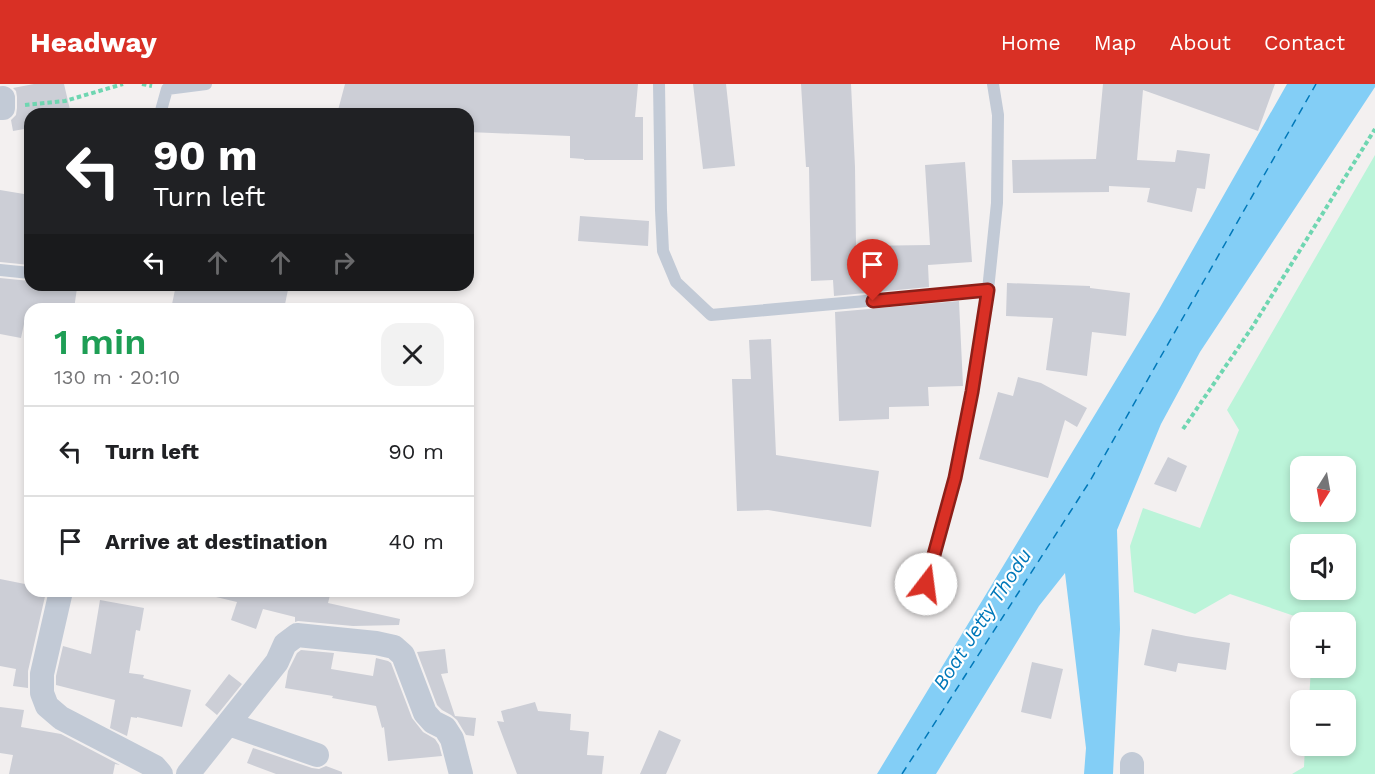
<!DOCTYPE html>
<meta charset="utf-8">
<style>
:root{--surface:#fff;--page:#f2f2f2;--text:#202124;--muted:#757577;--line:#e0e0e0;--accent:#d93025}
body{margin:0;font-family:"Work Sans",sans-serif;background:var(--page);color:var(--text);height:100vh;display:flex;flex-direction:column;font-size:22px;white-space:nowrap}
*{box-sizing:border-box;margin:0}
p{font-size:20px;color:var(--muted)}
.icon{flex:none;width:33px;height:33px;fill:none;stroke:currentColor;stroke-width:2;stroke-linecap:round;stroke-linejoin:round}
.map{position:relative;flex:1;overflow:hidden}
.drawer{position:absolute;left:24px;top:219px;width:450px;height:294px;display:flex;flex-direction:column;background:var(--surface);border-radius:18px;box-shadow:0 3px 9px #0003}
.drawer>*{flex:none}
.guide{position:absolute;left:24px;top:24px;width:450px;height:183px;border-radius:18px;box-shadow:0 3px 9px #0003;background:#202124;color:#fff;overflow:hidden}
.needle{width:39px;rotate:191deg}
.controls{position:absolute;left:1290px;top:372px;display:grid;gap:12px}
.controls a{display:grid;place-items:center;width:66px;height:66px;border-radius:12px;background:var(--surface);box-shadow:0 3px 9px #0003;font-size:30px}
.pin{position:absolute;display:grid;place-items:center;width:51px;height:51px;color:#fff;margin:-62px -26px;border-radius:50% 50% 50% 0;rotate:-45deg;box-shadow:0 0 6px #0007}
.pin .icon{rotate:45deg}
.me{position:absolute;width:66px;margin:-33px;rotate:15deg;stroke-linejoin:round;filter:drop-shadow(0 0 4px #0008)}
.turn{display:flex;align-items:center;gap:21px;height:126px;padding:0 30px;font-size:27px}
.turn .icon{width:78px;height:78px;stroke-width:2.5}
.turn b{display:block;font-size:42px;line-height:51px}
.lanes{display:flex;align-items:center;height:57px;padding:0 30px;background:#0003;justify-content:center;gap:30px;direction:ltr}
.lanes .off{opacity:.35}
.round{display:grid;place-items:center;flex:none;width:63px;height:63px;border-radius:18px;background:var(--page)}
.summary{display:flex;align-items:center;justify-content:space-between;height:102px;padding:0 30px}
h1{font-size:36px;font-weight:600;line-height:45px;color:#1e9e55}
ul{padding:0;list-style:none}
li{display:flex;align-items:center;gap:18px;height:90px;padding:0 30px;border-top:2px solid var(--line)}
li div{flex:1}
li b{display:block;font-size:22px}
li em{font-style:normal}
header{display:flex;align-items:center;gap:36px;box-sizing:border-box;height:84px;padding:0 30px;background:var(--accent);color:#fff}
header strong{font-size:28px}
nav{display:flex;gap:33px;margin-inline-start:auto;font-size:21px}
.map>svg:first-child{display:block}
</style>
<header>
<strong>Headway</strong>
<nav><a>Home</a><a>Map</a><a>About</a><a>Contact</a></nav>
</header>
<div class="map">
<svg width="1375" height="690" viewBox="0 0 1375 690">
<rect width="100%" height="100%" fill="#f3f0f0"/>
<path fill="#bbf4d9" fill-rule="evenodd" d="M1375 71V690H1292L1304 683 1305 662H1346V616H1309L1311 584H1346V538H1312L1230 510 1195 530 1134 508 1130 462 1143 424 1200 444 1239 346 1227 326ZM1300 382H1346V428H1300ZM1300 460H1346V506H1300Z"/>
<path fill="#83cef6" d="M1287 0H1375V3L1200 268 1161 340 1117 446 1120 545 1113 690H1084L1086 664 1065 489 1039 522 936 690H877L1159 225Z"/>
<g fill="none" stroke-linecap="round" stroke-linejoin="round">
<path stroke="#0078b9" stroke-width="1.5" stroke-dasharray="8 6" stroke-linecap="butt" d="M902 690 1090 397 1316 0"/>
</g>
<path fill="#ccced6" d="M34 0H64L71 30H30V44L13 47 11 36 16 31 17 24V13L16 7 13 4Z
M345 0H638L635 33H643V76H584V75L570 74V52L468 48V30H337Z
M693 0H726L735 82 703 85Z
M801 0H851L855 83 856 162 930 161 925 81 965 78 972 178 928 181 929 203 834 212 833 196 811 197 809 83H806Z
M1103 0H1275L1258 47 1143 6 1137 76 1175 78 1177 66 1210 70 1205 105 1197 104 1192 128 1147 118 1150 104 1109 102V108L1013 109 1012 76 1096 75Z
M0 106 30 111V181L0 178Z
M580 132 649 137 648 162 578 157Z
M0 194 30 197V201H60L77 204 74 225H30V241L24 240 21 254 0 250Z
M1007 199 1090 202V204L1130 209 1126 252 1092 248 1087 292 1046 286 1053 234 1006 232Z
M176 201H289L284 225H171Z
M959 217 963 302 928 303 929 322 889 323V335L839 337 835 228Z
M771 255 776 371 879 387 871 443 768 426 737 427 732 295H751L749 256Z
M1018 293 1041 299 1087 324 1077 343 1065 336 1048 394 979 375 998 308 1013 312Z
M1168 373 1187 382 1176 408 1154 400Z
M0 495 30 501V507L46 508 28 587V604L13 602 16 585 0 582Z
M217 507H270L285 513 287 507H331L328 519 400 535 399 541 353 542 298 537 295 538V533L263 525 256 545 231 536 237 518 216 513Z
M100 516 144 524 140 547 136 546 129 589 144 591 143 594 191 606 182 643 137 633V634L131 633 127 652 110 644 115 616 56 601V592L63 562 91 570Z
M1152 545 1186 552 1230 559 1226 586 1178 579 1176 588 1144 581Z
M445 565 448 589 441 590 455 632 476 634 474 652 466 651 457 636 451 631 442 626 437 621 417 568Z
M301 566 334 569 331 585 373 592 376 574 388 577 391 579 412 634 423 648 435 655 439 661 442 672 388 677 384 643 382 644 376 622 332 614 333 612 285 604 288 587 297 569Z
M1032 578 1063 585 1051 635 1021 628Z
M229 590 242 600 217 631 205 621Z
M535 618 538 627 571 630 570 646 589 648 587 671 604 672 602 690H517L497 637 504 638 501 627Z
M0 623 24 626 21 643 61 650 120 681 115 680 113 690H9L13 671 0 669Z
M659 646 681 656 666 690H640Z
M253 664 312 684 319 685 326 682 342 688V690H276L247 679Z"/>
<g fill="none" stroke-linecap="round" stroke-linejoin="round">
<path stroke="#6fd6b1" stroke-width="4" stroke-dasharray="4.5 3" stroke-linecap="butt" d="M142 0 152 2
M25 21 65 17 123 0
M1183 345 1253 242 1375 45"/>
<path stroke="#c2cad6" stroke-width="12" d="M659 0 661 126 663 167 676 198 711 231 988 206
M160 30 167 5 206 0
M0 186 30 189
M926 500 955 394 972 308 988 206 997 119 998 31 993 0"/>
<path stroke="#c2cad6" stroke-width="24" d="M0 24H3V14
M61 507 42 590V609L47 622 61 634 155 683 161 690
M229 640 317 671
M1132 680V690
M188 690 277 578 285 560 297 551 376 559 394 563 403 571 425 629 433 638 445 644 452 655 461 690"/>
</g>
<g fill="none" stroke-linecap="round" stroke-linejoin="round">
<defs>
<path id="route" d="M873 217 988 206 972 308 955 394 926 500"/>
</defs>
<use href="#route" stroke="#8d1f18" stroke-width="15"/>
<use href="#route" stroke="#d93025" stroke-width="10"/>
</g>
<g text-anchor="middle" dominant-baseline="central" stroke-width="4.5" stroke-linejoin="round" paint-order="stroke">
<g font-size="20" font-style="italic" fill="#0078b9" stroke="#fff">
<text transform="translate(982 535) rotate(-57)">Boat Jetty Thodu</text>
</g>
</g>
</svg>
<div class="controls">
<a><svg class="needle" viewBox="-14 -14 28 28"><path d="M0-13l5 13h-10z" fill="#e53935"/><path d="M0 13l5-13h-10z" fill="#757577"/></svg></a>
<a><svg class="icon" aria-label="sound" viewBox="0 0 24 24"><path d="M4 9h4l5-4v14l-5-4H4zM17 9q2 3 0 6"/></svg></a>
<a>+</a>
<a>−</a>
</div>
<div class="pin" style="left:873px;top:217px;background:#d93025"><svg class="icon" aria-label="arrive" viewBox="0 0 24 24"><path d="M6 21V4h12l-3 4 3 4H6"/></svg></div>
<svg class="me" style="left:926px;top:500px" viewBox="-20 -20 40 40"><circle r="19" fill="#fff"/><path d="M0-13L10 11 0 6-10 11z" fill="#d93025"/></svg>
<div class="guide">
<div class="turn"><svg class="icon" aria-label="left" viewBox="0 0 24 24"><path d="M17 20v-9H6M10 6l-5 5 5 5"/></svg><div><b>90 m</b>Turn left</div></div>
<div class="lanes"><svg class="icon" aria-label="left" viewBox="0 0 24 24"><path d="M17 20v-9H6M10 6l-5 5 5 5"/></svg><svg class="icon off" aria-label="ahead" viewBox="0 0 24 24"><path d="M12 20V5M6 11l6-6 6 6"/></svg><svg class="icon off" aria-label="ahead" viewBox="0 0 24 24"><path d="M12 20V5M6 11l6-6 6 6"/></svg><svg class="icon off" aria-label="right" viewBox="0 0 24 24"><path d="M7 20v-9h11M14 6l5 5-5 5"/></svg></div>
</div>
<section class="drawer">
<div class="summary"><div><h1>1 min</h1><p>130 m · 20:10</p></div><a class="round"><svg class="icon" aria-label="close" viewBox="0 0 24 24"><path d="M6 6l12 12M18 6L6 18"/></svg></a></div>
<ul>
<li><svg class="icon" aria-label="left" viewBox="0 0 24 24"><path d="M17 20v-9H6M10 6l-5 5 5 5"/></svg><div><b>Turn left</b></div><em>90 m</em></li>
<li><svg class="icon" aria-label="arrive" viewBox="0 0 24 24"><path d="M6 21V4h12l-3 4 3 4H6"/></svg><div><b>Arrive at destination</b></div><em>40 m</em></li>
</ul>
</section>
</div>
